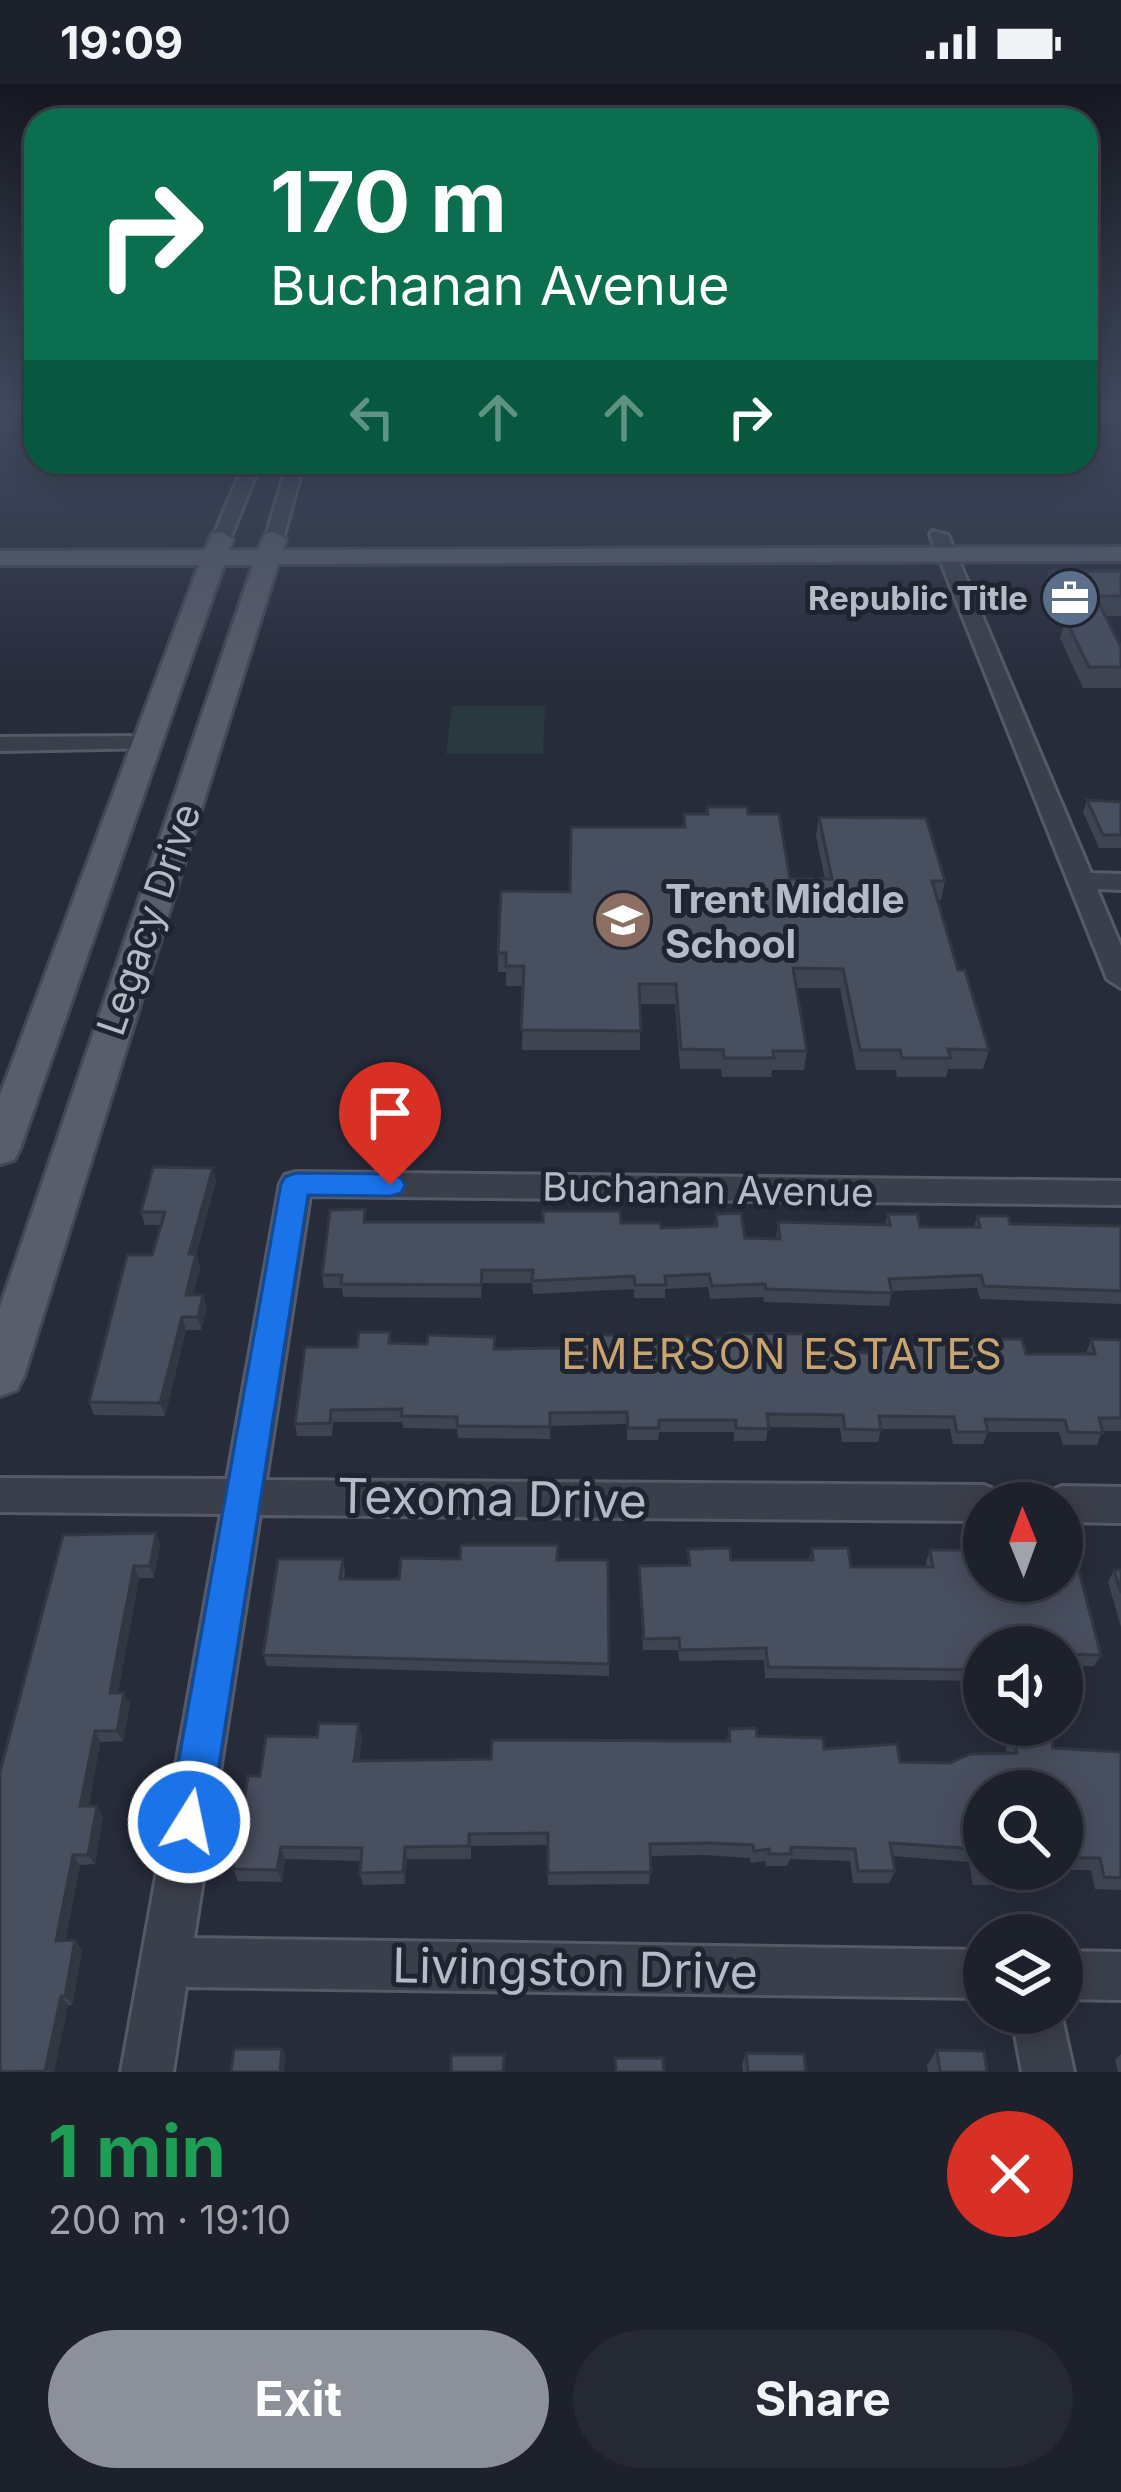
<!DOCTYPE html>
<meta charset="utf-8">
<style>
:root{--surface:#1d212c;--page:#252934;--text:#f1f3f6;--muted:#a0a3a9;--line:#3b3e48;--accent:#8c9099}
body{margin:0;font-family:Inter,sans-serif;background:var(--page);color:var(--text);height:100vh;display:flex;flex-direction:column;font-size:45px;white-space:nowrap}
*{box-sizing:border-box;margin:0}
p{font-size:39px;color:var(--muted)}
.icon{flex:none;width:66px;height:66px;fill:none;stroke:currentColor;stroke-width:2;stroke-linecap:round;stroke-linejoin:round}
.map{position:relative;height:1988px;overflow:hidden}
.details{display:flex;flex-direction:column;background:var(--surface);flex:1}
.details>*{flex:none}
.top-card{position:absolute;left:24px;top:24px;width:1074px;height:366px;border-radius:36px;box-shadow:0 6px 30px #0003,0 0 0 3px var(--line);background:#0b6e4f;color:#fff;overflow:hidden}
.needle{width:78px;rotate:359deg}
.tools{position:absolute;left:963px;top:1398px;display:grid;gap:24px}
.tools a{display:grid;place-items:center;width:120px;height:120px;border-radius:50%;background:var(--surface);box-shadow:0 6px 30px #0003,0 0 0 3px var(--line);font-size:60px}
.pin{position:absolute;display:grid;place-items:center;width:102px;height:102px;color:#fff;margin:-123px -51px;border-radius:50% 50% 50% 0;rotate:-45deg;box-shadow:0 0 12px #0007}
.pin .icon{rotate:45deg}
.me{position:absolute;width:132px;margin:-66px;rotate:10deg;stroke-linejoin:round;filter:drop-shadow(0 0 9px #0008)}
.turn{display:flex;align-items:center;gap:42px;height:252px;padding:0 48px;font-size:54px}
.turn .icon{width:156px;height:156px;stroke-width:2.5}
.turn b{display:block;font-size:84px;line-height:102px}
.lanes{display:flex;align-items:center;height:114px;padding:0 48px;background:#0003;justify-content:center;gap:60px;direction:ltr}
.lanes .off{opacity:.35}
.round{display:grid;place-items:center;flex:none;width:126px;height:126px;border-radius:63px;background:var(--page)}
.overview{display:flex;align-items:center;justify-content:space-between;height:204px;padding:0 48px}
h1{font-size:72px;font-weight:700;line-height:90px;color:#1e9e55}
.primary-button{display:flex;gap:24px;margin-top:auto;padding:24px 48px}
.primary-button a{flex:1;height:138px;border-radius:72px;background:var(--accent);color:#fff;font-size:48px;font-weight:700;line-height:138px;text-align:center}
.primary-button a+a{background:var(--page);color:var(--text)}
.status{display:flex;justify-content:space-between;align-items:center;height:84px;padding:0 60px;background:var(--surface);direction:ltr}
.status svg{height:33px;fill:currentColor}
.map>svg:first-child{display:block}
</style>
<div class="status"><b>19:09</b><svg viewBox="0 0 49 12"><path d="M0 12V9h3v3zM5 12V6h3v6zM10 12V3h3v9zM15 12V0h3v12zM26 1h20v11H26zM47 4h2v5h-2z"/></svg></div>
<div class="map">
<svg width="1121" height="1988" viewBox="0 0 1121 1988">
<rect width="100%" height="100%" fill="#272c3b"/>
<path fill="#2a393d" d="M452 622H545L543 670H446Z"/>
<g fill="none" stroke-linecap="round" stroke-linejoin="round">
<defs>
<path id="minor" d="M245 378H261L230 455 214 459 212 455Z
M288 378H304L283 455 274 461 265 455Z
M932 447 948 451 1091 789 1121 790V806L1097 805 1121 862V904L1107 895 930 451Z
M147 652 158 659 155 664 0 667V653Z
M296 1088 1121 1097V1121L310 1112 266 1396 984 1401 998 1407 1003 1419H984V1437L260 1431 194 1854 984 1866V1914L186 1903 173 1988H121L221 1430 0 1428V1394L227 1395 280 1100 285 1091Z
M1062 1402 1121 1403V1439L1062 1438V1419H1043L1048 1408Z
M1062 1867 1121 1868V1916L1062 1915Z
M1011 1929H1061L1074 1988H1022Z"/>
<path id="major" d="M221 448 233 455 229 466H258L265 450 274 448 286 455 283 466 1121 463V477L278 480 24 1292 17 1306 0 1312V1223L253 481H224L20 1065 14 1076 0 1080V1011L199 481H0V467L205 466 212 450Z"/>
</defs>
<use href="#minor" stroke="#555a66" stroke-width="6"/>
<use href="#major" stroke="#434854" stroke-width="6"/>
<use href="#minor" fill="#3a3f4b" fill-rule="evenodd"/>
<use href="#major" fill="#595e6b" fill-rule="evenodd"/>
</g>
<path fill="#3e4452" d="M1049 487H1121V532H1105L1121 563V604H1083L1060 554 1063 544 1044 507Z
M1087 716 1121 718V764H1099L1083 728Z
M707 723 748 730 790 795H825L816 752 819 733 945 797 941 816H937L958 886 989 966 983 985H948L946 993H897L896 986H856L840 904H796L807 967 804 986H772L771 993H722L721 985H680L675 920H640V966H522L523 902H506V888H498V869L570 808 683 743 684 730H706Z
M213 1084 216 1097 196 1170 200 1183 193 1211 207 1224 201 1246H186L165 1332 94 1331 89 1318 152 1171 161 1141H145L141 1128Z
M716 1130 745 1154 776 1155 778 1138 885 1141 888 1130 920 1143H974L977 1132 1010 1140 1121 1142V1220L980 1215 977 1204 892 1207 889 1222 856 1221 764 1218 763 1213 710 1215 708 1203 665 1205V1214H634V1205L533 1210 532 1199H482L481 1214 343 1213 342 1204H324L322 1191 367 1138 621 1139 661 1144 714 1142Z
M390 1248 392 1259 496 1265 567 1264 728 1254V1249L815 1268 878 1269 880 1260 935 1261 937 1254 1026 1270H1086L1091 1255 1121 1256V1347H1102L1097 1361H1063L1059 1348H988L983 1360H953L950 1345H881L878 1358H842L840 1344 768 1343 766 1357H734V1348H659L658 1356H627V1340L550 1342V1355L458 1354 457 1345 403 1344 402 1338H333L332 1352H297L295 1340 357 1263Z
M156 1449 160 1461 154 1494H139L118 1609H124L130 1620 123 1657 100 1658 89 1722 103 1732 95 1780 80 1781 65 1857 75 1856 82 1866 72 1921H68L54 1988H0V1687Z
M812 1464 851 1483H927L926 1478 930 1466 971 1485 1101 1571 1094 1582H1062V1563H984V1597L765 1594 764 1576 679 1577 678 1566H643L639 1482 688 1481V1465L731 1476H809Z
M343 1475 345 1487 344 1495H399L558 1476 609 1580V1592L267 1582 263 1571Z
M1114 1486H1121V1543L1108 1498Z
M729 1645 757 1652 900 1678 950 1679 1007 1670 1006 1665 1013 1652 1053 1664 1121 1668V1806L1095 1805 1091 1786H1051L1062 1785V1707H984L1015 1789 1007 1801H973L969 1778 892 1772 895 1787 889 1799H853L850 1777 790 1775 787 1782H766L765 1777 751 1779 750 1774 705 1771 651 1772 649 1800 548 1801V1761L471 1762V1775H407L405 1800 363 1801 360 1789 361 1777 285 1775 282 1798 238 1797 233 1785 260 1692 362 1653 359 1677 491 1675 727 1657Z
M937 1966 987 1988H928L927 1981Z
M746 1969 806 1988H743L742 1981Z
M1121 1970V1988H1118L1115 1976Z"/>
<path fill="#323742" d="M213 1084 216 1097 192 1183 189 1170Z
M196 1170 200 1183 190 1224 186 1211Z
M203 1211 207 1224 201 1246 198 1233Z
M182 1233 186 1246 165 1332 160 1319Z
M156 1449 160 1461 154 1494 150 1482Z
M134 1482 139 1494 116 1620 110 1609Z
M124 1609 130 1620 123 1657 117 1647Z
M359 1640 362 1653 358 1690 354 1677Z
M95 1647 100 1658 87 1733 80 1722Z
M97 1722 103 1732 95 1780 88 1771Z
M281 1763 285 1775 282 1798 277 1786Z
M405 1763 407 1775 405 1800 403 1788Z
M73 1771 80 1781 63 1866 56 1857Z
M75 1856 82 1866 72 1921 65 1912Z
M61 1912 68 1921 54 1988 45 1987Z
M282 1965 286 1973 284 1988H280Z"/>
<path fill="#484f5f" stroke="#323742" stroke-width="3" d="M1049 487H1121V512H1095L1121 563V583H1089L1065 534H1073Z
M1087 716 1121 718V751H1103Z
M707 723H747L748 730H779L790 795H832L819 733 926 734 945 797H932L958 886H965L989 966 948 965 951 974H902L900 966H860L843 885 793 884 807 967H773L774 974H724L723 966 681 965 676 900H639L641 947 521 946 524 882H506V869H498L501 807 570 808 571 743H685L684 730H708Z
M153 1083 213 1084 189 1170H196L186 1211H203L198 1233H182L160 1319 89 1318 127 1171H152L165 1128H141Z
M365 1125 364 1138H543V1127H620L621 1139H660L661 1144 717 1142 716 1130 741 1129 745 1154 780 1155 778 1138 890 1141 888 1130H917L920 1143H980L977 1132H1008L1010 1140 1121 1142V1207L984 1202 981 1191 889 1195 892 1209 766 1205 765 1200 712 1202 709 1190 665 1192 666 1201H635L634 1192 532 1197 533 1186H482L481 1201 341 1200 342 1191H322L330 1126Z
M359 1248H390L389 1259 427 1260 428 1251 495 1253 494 1265 568 1264 567 1250 729 1254 728 1249 812 1250 815 1268 882 1269 880 1260 939 1261 937 1254 1022 1255 1026 1270H1095L1091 1255 1121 1256V1334H1099L1103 1349 1068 1348 1065 1336 985 1335 988 1348H957L954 1333 879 1332 881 1346 845 1345 843 1331 767 1330 769 1345 736 1344V1336H659V1344H628L627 1328 550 1329V1343L457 1342V1333L401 1332 402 1325 331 1326 330 1339 295 1340 305 1263H357Z
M156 1449 150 1482H134L120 1554 110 1609H124L117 1647H95L80 1722H97L88 1771H73L56 1857 75 1856 65 1912H61L45 1987 0 1988V1687L63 1451Z
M461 1461H558L557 1476H608L609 1580 263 1571 278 1475H343L340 1495H399L401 1474 460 1475Z
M730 1464 731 1476H813L812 1464H848L851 1483H933L930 1466H967L971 1485 984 1486V1497H1062V1468H1074L1101 1571 1062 1570V1563H1049V1559L986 1558 987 1563H984V1586L768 1583 766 1564 680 1566 679 1554 644 1555 639 1482 690 1481 688 1465Z
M1114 1486H1121V1509Z
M319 1639 359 1640 354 1677 491 1675 492 1656 730 1657 729 1645 756 1644 757 1652 823 1654 824 1665 897 1660 900 1678 950 1679 970 1670 1017 1669 1013 1652H1051L1053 1664 1121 1668V1794L1104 1793 1100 1774H1062V1707H984V1785H1014L1015 1789H980L976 1765 890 1759 895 1787H858L855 1765 791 1763V1770H769V1765L754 1767 753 1761 708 1759 650 1760 651 1788 548 1789V1749L469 1750V1762L405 1763 403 1788 360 1789 362 1764 281 1763 277 1786 233 1785 248 1692H260L266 1652 317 1653Z
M234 1965H282L280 1988H231Z
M937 1966 984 1967 987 1988H940Z
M746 1969 804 1970 806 1988H748Z
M451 1971H504L503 1988H451Z
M615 1974H663L664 1988H616Z"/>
<linearGradient id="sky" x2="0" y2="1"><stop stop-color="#151820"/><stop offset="0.54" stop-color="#414b60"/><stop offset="1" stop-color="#414b60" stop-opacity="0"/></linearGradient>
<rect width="1121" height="604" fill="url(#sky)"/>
<path fill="#1a73e8" stroke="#114b97" stroke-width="3" d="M296 1089 390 1090 401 1094 405 1101 401 1109 390 1112 308 1111 210 1738 204 1752 189 1758 174 1752 168 1738 281 1100 285 1093Z"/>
<defs>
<symbol id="office-disc" viewBox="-11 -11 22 22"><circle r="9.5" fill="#5c6f8a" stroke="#1f2430"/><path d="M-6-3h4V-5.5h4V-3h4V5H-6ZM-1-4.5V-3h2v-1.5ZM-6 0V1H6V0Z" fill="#fff"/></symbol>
<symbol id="school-disc" viewBox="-11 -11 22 22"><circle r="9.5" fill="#8d6e63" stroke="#1f2430"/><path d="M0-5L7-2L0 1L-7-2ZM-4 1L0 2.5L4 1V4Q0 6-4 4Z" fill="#fff"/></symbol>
</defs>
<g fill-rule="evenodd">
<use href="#office-disc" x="1037" y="481" width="66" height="66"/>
<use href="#school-disc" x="590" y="803" width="66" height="66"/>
</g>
<g text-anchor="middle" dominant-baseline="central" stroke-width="10" stroke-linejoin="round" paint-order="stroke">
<g font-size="33" font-weight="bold" fill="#b6bac7" stroke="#1f2430" text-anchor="end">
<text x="1028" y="514">Republic Title</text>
</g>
<g font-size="39" font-weight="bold" fill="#b6bac7" stroke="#1f2430" text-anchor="start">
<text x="665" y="814">Trent Middle<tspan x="665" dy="45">School</tspan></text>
</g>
<g font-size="39" fill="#b6bac7" stroke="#1f2430">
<text transform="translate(148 835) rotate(-71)">Legacy Drive</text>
<text transform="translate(708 1105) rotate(1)">Buchanan Avenue</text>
</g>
<g font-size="42" letter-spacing="3" fill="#c9a46f" stroke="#1f2430">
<text x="783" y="1269">EMERSON ESTATES</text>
</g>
<g font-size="48" fill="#b6bac7" stroke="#1f2430">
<text transform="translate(492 1414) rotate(1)">Texoma Drive</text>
<text transform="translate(575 1884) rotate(1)">Livingston Drive</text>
</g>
</g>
</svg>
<div class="tools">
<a><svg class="needle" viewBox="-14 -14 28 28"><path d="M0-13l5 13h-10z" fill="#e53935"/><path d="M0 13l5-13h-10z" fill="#a0a3a9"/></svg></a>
<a><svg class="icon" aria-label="sound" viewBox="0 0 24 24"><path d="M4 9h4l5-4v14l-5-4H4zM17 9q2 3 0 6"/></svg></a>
<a><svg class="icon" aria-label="search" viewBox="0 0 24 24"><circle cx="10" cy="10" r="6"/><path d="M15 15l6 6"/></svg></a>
<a><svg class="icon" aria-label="layers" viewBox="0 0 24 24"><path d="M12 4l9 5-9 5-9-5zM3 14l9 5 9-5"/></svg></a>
</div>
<div class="pin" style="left:390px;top:1101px;background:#d93025"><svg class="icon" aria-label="arrive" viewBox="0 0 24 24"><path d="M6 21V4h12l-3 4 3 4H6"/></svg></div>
<svg class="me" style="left:189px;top:1738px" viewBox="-20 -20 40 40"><circle r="17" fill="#1a73e8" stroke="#fff" stroke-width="3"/><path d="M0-11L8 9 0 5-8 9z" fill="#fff"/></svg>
<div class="top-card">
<div class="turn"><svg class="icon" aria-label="right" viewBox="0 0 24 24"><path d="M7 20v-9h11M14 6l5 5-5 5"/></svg><div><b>170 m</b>Buchanan Avenue</div></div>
<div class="lanes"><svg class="icon off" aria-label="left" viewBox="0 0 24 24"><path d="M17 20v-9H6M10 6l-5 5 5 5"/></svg><svg class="icon off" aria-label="ahead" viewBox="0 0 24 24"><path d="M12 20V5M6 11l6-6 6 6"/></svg><svg class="icon off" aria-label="ahead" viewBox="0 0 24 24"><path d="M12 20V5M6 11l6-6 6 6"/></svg><svg class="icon" aria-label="right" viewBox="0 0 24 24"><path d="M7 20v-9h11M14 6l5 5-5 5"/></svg></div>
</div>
</div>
<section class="details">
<div class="overview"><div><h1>1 min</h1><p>200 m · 19:10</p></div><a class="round" style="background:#d93025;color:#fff"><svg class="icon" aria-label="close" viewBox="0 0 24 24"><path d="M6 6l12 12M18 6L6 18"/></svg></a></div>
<div class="primary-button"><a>Exit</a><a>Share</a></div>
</section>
